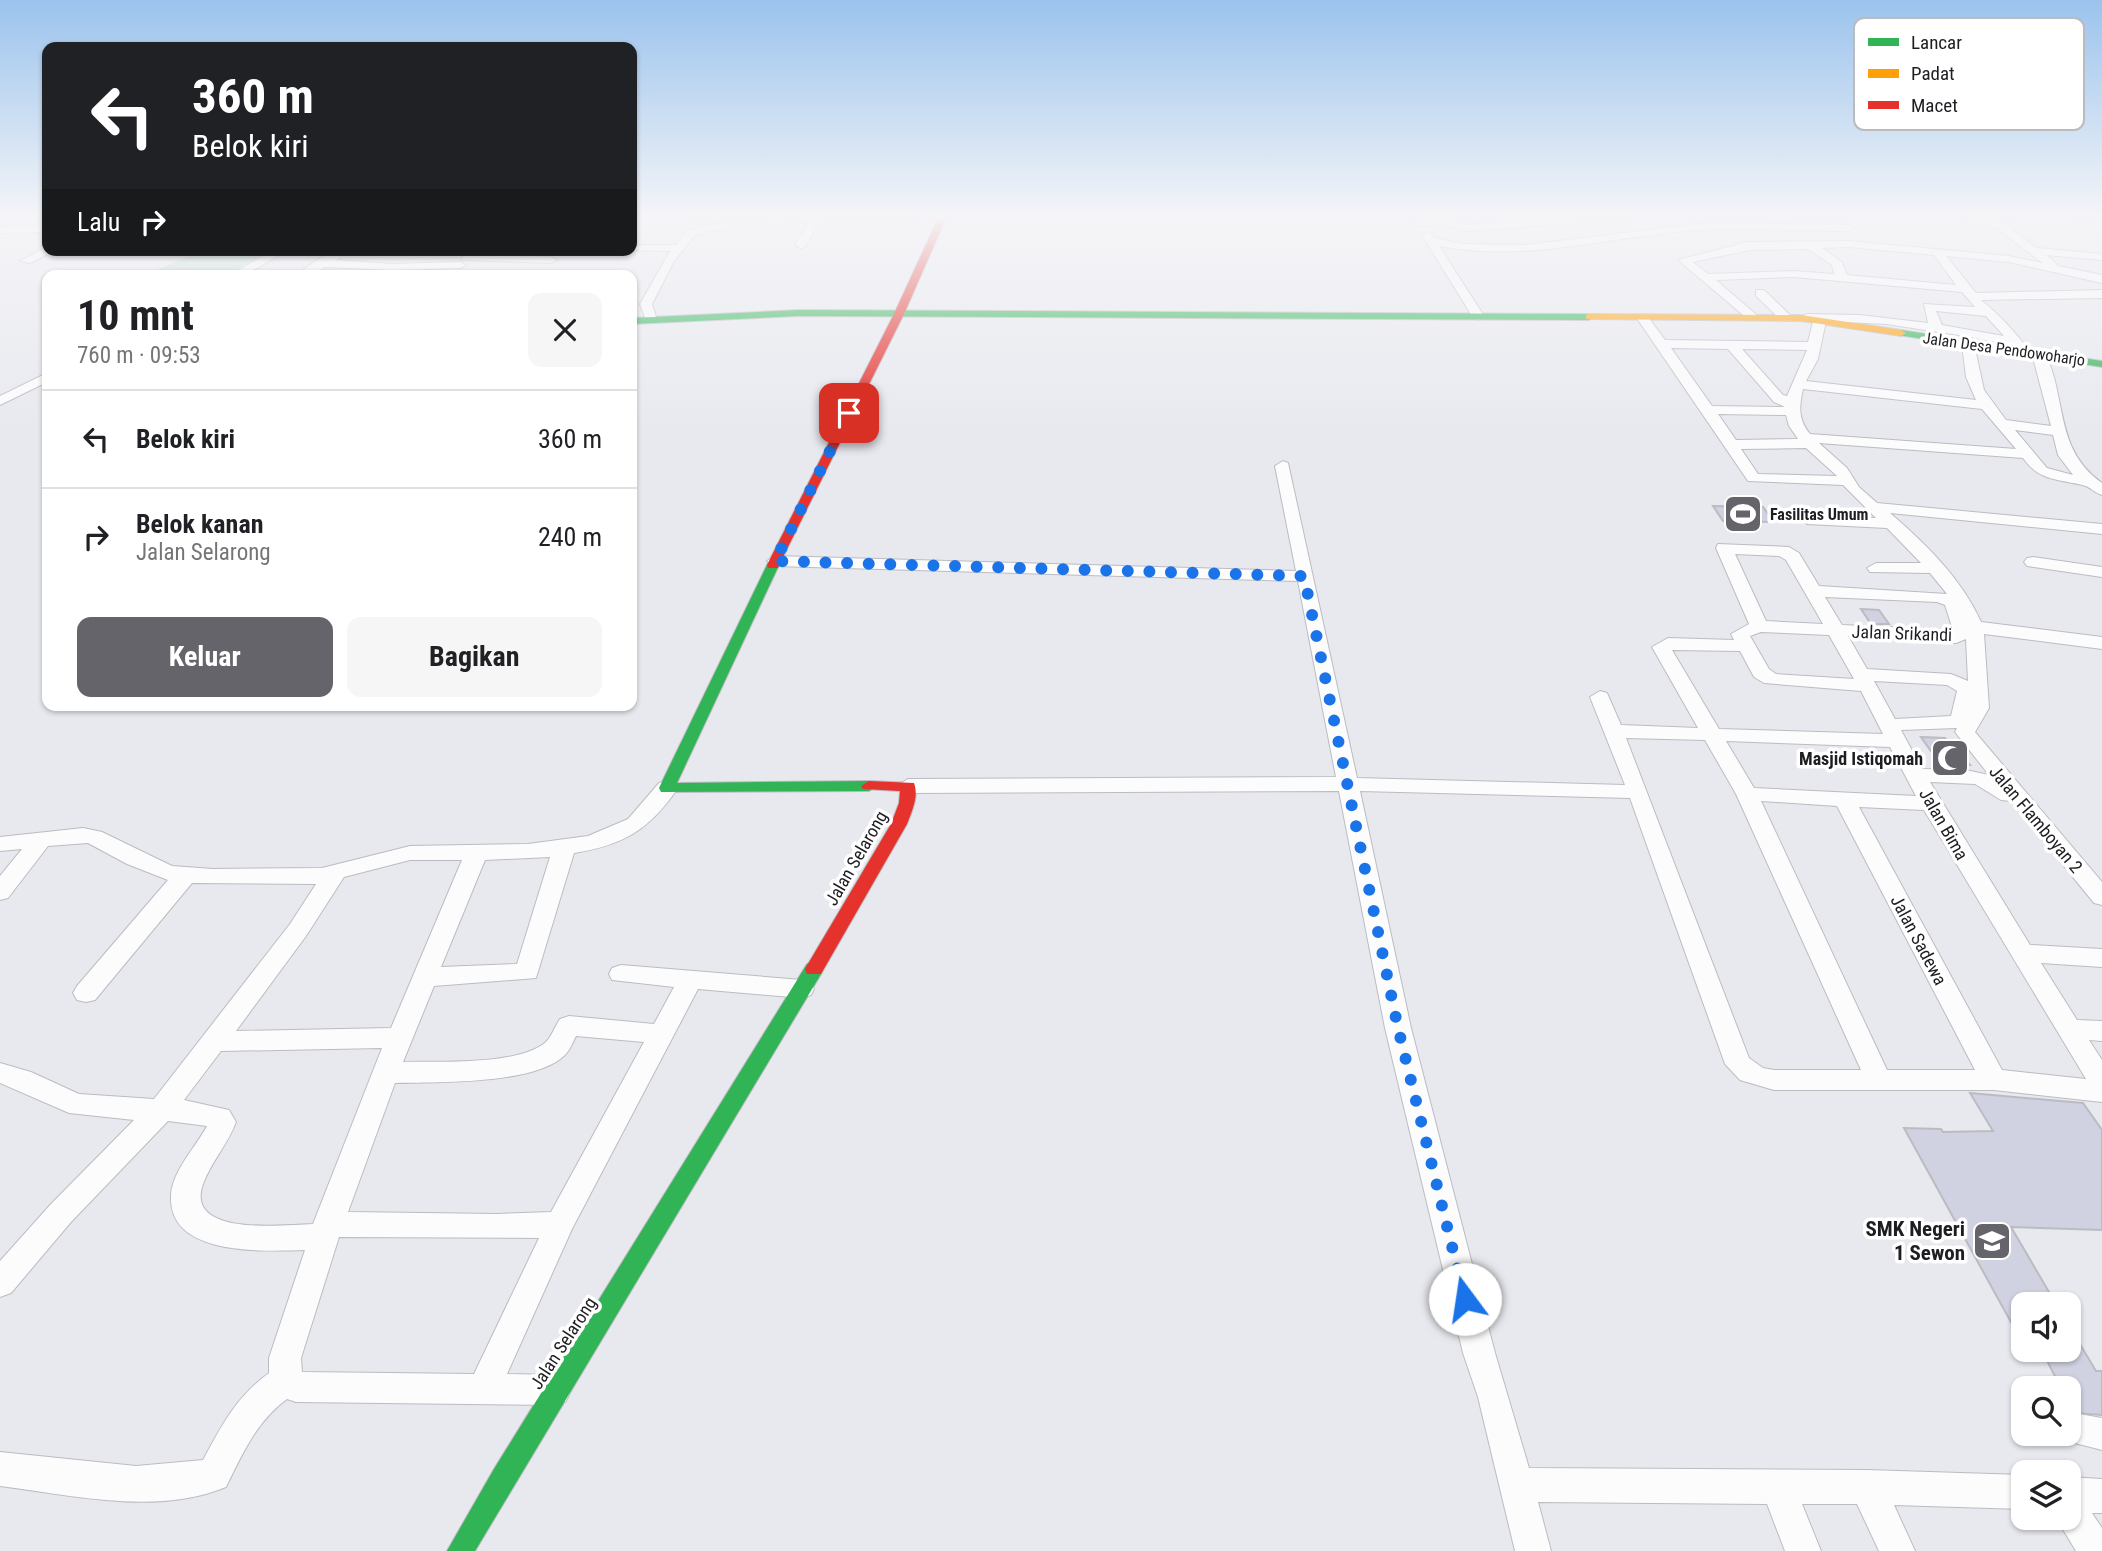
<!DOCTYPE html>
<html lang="id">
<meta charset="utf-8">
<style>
:root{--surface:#fff;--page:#f6f6f6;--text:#202124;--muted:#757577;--line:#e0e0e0;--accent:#64646a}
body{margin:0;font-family:"Roboto Condensed",sans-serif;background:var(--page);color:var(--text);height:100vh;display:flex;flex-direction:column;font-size:26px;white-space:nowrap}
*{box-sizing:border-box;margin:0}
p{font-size:23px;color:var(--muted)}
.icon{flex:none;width:38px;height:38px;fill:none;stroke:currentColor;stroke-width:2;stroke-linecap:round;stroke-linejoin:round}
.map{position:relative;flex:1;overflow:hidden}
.details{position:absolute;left:42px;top:270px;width:595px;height:441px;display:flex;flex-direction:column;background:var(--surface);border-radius:14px;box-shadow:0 2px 5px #0004}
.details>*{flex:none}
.banner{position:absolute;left:42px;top:42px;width:595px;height:214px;border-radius:14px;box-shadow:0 2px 5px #0004;background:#202124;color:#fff;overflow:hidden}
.controls{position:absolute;left:2011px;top:1292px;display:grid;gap:14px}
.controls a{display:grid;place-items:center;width:70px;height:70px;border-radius:14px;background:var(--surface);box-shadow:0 2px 5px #0004;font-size:35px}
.pin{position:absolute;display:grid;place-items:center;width:60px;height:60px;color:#fff;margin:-30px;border-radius:14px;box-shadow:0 4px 10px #0006}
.me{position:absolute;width:77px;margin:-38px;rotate:346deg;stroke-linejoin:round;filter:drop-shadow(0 0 5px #0008)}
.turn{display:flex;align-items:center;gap:24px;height:147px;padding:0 35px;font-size:32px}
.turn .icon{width:91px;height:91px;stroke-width:2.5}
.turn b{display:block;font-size:49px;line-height:60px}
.then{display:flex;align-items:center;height:66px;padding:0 35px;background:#0003;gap:14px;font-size:26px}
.round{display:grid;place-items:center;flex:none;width:74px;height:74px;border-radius:14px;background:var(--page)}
.summary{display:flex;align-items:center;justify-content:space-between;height:119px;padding:0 35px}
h1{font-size:42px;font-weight:700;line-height:52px}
.button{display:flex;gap:14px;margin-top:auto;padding:14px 35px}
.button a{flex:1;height:80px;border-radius:14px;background:var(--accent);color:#fff;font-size:28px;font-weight:700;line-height:80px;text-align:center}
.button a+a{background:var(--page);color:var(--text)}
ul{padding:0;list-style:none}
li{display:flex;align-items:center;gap:21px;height:98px;padding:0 35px;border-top:2px solid var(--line)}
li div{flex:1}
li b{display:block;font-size:26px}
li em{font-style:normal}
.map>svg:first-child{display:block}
</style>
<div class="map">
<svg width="2102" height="1551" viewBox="0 0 2102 1551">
<rect width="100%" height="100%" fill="#e8e9ef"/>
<path fill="#b7d9ca" d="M193 254 263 255 228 274 145 275Z"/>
<path fill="#d0d1e1" stroke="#bbbcc1" stroke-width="2" d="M1713 506 1763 507 1774 522 1723 521Z
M1861 609 1879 610 1889 624H1871Z
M1921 737 1945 738 1970 765 1940 764Z
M1970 1093 2083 1103 2102 1130V1230L2011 1227 2056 1304H2023V1344L1904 1128 1941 1129 1943 1132 1993 1131Z
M2068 1324 2096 1371H2102V1415L2075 1413 2068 1401V1388H2061L2041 1349H2068Z"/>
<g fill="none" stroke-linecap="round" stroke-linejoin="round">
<defs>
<path id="street" d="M689 216H914L909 219 820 221 805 247 801 248 795 245 809 222 755 223 694 219Z
M1557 216H1634L1629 219 1465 231 1449 225 1419 226 1414 223 1419 220 1450 219 1466 225Z
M1957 216 1998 220 2016 228 2013 231 2037 248 2102 254V260L2047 255 2058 266 2102 275V283L2009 262 1946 256 1976 293 2102 290V298L1981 300C2001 316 2016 333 2030 352L2023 356 2011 345 1965 336 1886 324 1826 321 1818 359 1806 381 1976 400 1966 377 1962 344 1968 340 1974 344 1984 390 2006 420 2051 426 2032 354 2044 351C2068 398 2053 448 2102 483V495C2094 493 2090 486 2082 485 2057 479 2039 481 2023 458L1819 443 1847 468 1859 487 1877 503 2102 524V534L1890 513C1925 543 1962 579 1981 622L2102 637V649L1984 634 1989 708 1975 732 2102 882V905L2094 903 2011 801 2001 800 1975 784 1930 782 2030 945 2102 949V967L2041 963 2077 1020 2102 1021V1041L2089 1040 2102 1060V1102L1994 1090H1774L1740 1080 1725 1064 1630 798 1360 791 1411 1028 1495 1353 1529 1468 1867 1470 2023 1475V1509L1894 1505 1915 1551H1879L1857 1504H1802L1821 1551H1785L1767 1504 1538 1502 1551 1551H1515L1478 1397 1463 1353 1385 1028 1339 791 908 793 897 786 908 779 1336 777 1298 581 775 566 767 561 775 556 1296 571 1275 466 1283 461 1288 463 1357 778 1625 785 1590 697 1600 691 1607 693 1621 725 1698 728 1652 647 1668 638 1734 640 1731 634 1749 624 1716 548 1718 544 1789 547 1799 553 1819 586 1947 594 1930 573 1870 572 1867 568 1876 563H1921L1887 528 1807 524V518L1813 516 1876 518 1843 485 1748 481 1636 317 1646 314 1665 340 1808 342 1813 322 1801 318 1807 314 1860 315 1928 323 1924 304 1975 307 1962 292 1794 277 1716 280 1759 317 1749 320 1678 260 1748 242 1849 241 2009 256 2043 263 2000 231V227L1971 223ZM1849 247 1934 255 1956 285 1847 275 1842 262 1822 248ZM1808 249 1832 265 1834 274 1794 271 1708 274 1693 262 1750 250ZM1936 311 1986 316 2004 336 1942 325ZM1671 348 1728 349 1774 402 1785 407 1712 406ZM1742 349 1807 350 1787 396 1783 395ZM1803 389 1982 409 2016 449 1810 434C1798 419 1799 407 1803 389ZM1718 414 1786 415 1789 426 1798 439 1736 440ZM2015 430 2053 435 2058 455 2073 475 2047 468ZM1806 448 1837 476 1758 474 1741 449ZM1735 554 1779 556 1786 560 1823 624 1766 621ZM1825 597 1937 602 1945 605 1953 630 1842 625ZM1761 632 1829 635 1854 679 1776 674 1769 669 1750 636ZM1848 636 1956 643 1966 639 1968 681 1951 674 1867 669ZM1672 650 1740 651 1754 677 1764 683 1861 691 1883 734 1719 729ZM1874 681 1947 685 1957 691 1951 716 1895 719ZM1957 728 1955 732 1989 775 1966 770 1922 769 1901 730ZM1626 738 1705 740 1736 794 1861 1070H1774L1763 1068 1749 1058ZM1726 741 1890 747 1916 796 1754 788ZM1761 801 1837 806 1975 1070H1887ZM1859 807 1924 810 2086 1079 2002 1070Z
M2071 216H2102V219H2076Z
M723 222 727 223V227L695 235 674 261 652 304 657 320 647 323 640 304 670 251 628 250H632V245H676L687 231Z
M1706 223 1850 225 1855 228 1850 231C1795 231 1739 226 1684 231 1602 239 1522 262 1439 246L1484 316 1478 320 1472 316 1422 235 1427 232 1435 238 1463 244 1526 245Z
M47 226V232L0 233V227Z
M47 247V250H53L52 252 30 263 20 261Z
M274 250H288L245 275H230Z
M337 250H351L336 260 392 264 460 262 466 265 460 268 392 270 325 267 312 275H297L315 261Z
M467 255 551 257 557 260 551 263 463 260 461 258Z
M1756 290H1764L1790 315V321H1782L1756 296Z
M47 373V382L0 405V396Z
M2033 557 2102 567V577L2027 566 2024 562 2027 558Z
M667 781 678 788C649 830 624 845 574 853L536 978 434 986 403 1062C438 1061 518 1066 546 1042 552 1036 555 1026 560 1019L569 1016 654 1024 674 987 612 980 609 974 612 968 621 965 802 980 811 983 814 989 811 995 802 998 698 989 572 1229 507 1374 555 1375 566 1379 571 1390 566 1401 555 1405 296 1402 287 1399C256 1422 243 1453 226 1487 156 1516 72 1495 0 1486V1452L136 1466 203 1460C222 1425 236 1397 269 1373V1358L305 1250C265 1251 169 1257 171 1197 171 1172 196 1147 207 1126L168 1121 71 1222 11 1293 0 1297V1261L51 1204 134 1120 69 1113 0 1083V1063L31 1072 79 1094 154 1099 290 924 316 884 192 883 95 1000 86 1002 77 1000 73 993 77 986 168 880 127 864 88 843 48 846 8 898 0 900V876L22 849 0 851V837L83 828 102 832 172 866 213 869 322 868 410 846 528 844 588 836 628 819 659 783ZM550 857 517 964 441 967 485 860ZM410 860H462L391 1028 236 1031 306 936 344 877ZM576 1036 644 1042 551 1212 497 1214 348 1212 395 1083C435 1082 535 1085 565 1055 570 1050 573 1042 576 1036ZM382 1048 313 1224C284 1225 184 1237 203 1184 211 1162 228 1144 236 1122L229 1110 184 1100 221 1051ZM339 1237 539 1238 474 1374 302 1372 301 1358Z
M2079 1414 2102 1418V1450L2067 1441 2064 1433H2068V1418Z
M2068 1477 2102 1479V1513H2092L2102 1528V1551H2076L2056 1518 2068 1517Z"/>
<path id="fast" d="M798 310 1589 314 1594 317 1589 320 798 316 632 324V318Z
M1901 330 2102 361V367L1898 335 1896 333Z
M773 561 779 565 677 783 869 781 877 786 869 791 661 792 659 788 767 565Z
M814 962 821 964 823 969 821 974 475 1551H447L494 1469 807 964Z"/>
<path id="slow" d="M1589 314 1801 315 1901 330 1906 333 1901 336 1801 321 1586 319V315Z"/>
<path id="jam" d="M939 216H947L904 314 779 565 778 568H768L767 565 894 314Z
M869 781 914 783C919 796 912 811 907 824L821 974H807L805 969 891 824 899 803 900 791 863 789 861 786Z"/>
</defs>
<use href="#street" stroke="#bbbcc1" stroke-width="2"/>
<use href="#fast" stroke="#bbbcc1" stroke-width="2"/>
<use href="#slow" stroke="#bbbcc1" stroke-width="2"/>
<use href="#jam" stroke="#bbbcc1" stroke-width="2"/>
<use href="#street" fill="#fcfcfd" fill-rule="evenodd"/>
<use href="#fast" fill="#30b455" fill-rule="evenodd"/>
<use href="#slow" fill="#ff9f0a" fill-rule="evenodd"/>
<use href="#jam" fill="#e5322d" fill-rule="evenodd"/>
</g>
<linearGradient id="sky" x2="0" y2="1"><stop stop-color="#9bc3ed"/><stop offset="0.5" stop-color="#f5f5f8"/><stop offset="1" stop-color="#f5f5f8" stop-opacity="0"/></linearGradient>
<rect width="2102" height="433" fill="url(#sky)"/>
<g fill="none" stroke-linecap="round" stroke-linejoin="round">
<path stroke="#1a73e8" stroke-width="12" stroke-dasharray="0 21.6" d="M849 413 775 561 1304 576 1398 1028 1465 1299"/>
</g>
<defs>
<symbol id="stadium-square" viewBox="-11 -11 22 22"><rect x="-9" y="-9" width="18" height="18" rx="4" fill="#64646a" stroke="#fff"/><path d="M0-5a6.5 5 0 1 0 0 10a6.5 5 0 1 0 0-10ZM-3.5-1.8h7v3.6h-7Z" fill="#fff"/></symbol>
<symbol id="mosque-square" viewBox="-11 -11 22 22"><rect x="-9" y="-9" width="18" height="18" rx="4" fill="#64646a" stroke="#fff"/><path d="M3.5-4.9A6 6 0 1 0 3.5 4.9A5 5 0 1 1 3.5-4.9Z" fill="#fff"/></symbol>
<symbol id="school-square" viewBox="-11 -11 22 22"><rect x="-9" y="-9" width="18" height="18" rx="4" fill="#64646a" stroke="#fff"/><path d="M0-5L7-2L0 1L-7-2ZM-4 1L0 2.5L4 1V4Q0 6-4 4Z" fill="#fff"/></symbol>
</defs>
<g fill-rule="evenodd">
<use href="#stadium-square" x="1721" y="492" width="44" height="44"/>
<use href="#mosque-square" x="1928" y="736" width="44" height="44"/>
<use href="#school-square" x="1970" y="1219" width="44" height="44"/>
</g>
<g text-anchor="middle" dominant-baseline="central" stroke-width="7" stroke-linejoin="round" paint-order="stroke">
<g font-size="16" fill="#1d1d22" stroke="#fff">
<text transform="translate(2004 349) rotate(8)">Jalan Desa Pendowoharjo</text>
</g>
<g font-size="16" font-weight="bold" fill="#1d1d22" stroke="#fff" text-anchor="start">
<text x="1770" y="514">Fasilitas Umum</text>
</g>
<g font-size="18" fill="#1d1d22" stroke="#fff">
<text transform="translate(1902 633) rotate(2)">Jalan Srikandi</text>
<text transform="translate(2036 819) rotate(50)">Jalan Flamboyan 2</text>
<text transform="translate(1944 824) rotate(60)">Jalan Bima</text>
<text transform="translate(856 858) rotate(-60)">Jalan Selarong</text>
<text transform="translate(1919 940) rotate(62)">Jalan Sadewa</text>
<text transform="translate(563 1343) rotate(-57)">Jalan Selarong</text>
</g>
<g font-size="18" font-weight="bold" fill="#1d1d22" stroke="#fff" text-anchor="end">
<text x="1923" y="758">Masjid Istiqomah</text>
</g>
<g font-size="21" font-weight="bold" fill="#1d1d22" stroke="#fff" text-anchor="end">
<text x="1965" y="1229">SMK Negeri<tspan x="1965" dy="24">1 Sewon</tspan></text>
</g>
</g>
<rect x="1854" y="18" width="230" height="112" rx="10" fill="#fff" stroke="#bbbbbd" stroke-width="2"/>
<rect x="1868" y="38" width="31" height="8" fill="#30b455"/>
<rect x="1868" y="69" width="31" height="9" fill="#ff9f0a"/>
<rect x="1868" y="101" width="31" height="8" fill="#e5322d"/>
<g font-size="19" fill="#1d1d22">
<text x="1911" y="49">Lancar</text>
<text x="1911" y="80">Padat</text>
<text x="1911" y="112">Macet</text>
</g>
</svg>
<div class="controls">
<a><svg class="icon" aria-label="sound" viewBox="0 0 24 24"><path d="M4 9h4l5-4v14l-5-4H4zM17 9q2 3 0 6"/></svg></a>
<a><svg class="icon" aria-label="search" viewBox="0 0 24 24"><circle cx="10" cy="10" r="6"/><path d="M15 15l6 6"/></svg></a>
<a><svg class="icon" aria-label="layers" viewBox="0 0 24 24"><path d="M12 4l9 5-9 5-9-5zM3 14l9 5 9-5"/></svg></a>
</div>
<div class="pin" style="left:849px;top:413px;background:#d93025"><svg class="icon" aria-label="arrive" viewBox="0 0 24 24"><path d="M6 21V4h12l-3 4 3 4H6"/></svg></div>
<svg class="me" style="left:1465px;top:1299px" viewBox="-20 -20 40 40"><circle r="19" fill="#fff"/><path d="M0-13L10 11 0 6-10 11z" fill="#1a73e8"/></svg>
<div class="banner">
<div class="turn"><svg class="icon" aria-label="left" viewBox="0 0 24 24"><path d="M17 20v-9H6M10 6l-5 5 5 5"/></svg><div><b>360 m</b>Belok kiri</div></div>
<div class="then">Lalu<svg class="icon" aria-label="right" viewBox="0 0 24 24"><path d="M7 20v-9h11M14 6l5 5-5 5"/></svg></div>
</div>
<section class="details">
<div class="summary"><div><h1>10 mnt</h1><p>760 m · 09:53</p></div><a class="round"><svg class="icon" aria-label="close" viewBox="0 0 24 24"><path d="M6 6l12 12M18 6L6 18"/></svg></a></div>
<ul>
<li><svg class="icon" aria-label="left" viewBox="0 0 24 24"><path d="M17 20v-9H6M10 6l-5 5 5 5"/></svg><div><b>Belok kiri</b></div><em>360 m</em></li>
<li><svg class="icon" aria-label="right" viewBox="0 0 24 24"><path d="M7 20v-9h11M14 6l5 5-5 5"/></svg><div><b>Belok kanan</b><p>Jalan Selarong</p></div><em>240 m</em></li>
</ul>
<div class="button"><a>Keluar</a><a>Bagikan</a></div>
</section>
</div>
